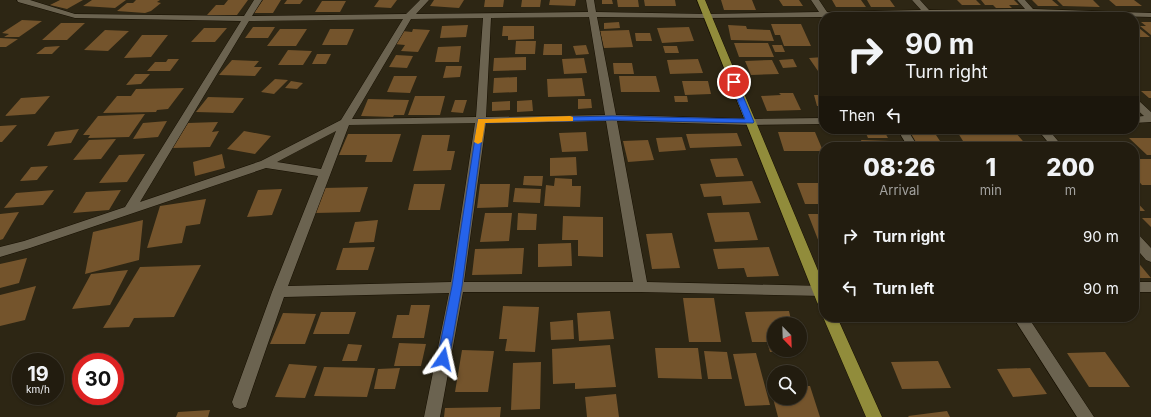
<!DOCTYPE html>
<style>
:root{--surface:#221c0f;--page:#2a2518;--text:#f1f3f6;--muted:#a2a19e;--line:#3f3a2f}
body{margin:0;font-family:Inter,sans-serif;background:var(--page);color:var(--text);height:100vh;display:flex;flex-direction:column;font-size:15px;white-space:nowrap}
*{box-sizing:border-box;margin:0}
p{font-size:13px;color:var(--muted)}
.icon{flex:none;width:22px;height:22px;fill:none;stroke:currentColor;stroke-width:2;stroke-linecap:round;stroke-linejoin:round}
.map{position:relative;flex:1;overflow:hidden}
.sheet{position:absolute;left:819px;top:142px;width:320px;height:180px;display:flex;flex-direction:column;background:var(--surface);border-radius:16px;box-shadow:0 1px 3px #0004,0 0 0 1px var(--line)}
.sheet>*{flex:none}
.guide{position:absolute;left:819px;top:12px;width:320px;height:122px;border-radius:16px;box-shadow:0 1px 3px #0004,0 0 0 1px var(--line);background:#221c0f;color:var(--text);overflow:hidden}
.needle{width:26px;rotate:157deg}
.tools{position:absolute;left:767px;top:317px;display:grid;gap:8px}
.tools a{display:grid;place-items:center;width:40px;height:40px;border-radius:50%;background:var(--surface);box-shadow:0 1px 3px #0004,0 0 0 1px var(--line);font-size:20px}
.speed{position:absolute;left:12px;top:353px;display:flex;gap:8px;font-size:20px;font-weight:700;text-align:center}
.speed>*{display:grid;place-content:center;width:52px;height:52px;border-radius:50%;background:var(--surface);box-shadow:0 1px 3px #0004,0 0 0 1px var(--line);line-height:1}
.speed small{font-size:10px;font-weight:400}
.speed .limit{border:6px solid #d22;background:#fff;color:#111}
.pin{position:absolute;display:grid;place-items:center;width:34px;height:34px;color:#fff;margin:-17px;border:2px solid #fff;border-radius:50%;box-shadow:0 1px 4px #0007}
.me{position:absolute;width:44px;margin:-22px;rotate:11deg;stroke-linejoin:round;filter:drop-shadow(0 0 3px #0008)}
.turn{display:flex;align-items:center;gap:14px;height:84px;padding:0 20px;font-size:18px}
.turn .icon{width:52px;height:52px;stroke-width:2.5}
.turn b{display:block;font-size:28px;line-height:34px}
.then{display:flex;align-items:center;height:38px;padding:0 20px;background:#0003;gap:8px;font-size:15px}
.eta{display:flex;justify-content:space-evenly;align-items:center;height:68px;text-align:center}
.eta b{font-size:24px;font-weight:800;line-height:28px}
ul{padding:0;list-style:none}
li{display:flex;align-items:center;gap:12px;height:52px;padding:0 20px}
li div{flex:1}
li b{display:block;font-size:15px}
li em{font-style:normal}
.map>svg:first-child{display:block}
</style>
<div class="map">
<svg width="1151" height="417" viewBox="0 0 1151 417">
<rect width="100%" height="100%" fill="#2d2614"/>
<path fill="#74542c" d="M60 0H83L67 9 50 5Z
M92 0H126L115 8 83 6Z
M136 0H160L157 2 161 3 151 11 145 13 117 11 127 3H133Z
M228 0H248L237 15H207L216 5H224Z
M263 0H281L273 13H254Z
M287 0H303L300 4H284Z
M379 0H397L391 8 374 7Z
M434 0H464L459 8 430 6Z
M485 0H504L503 7H484Z
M522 0H541L540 7H521Z
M550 0H576L575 6 549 5Z
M602 0H612L613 4H602Z
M617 0H638L639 7H618Z
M644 0H675L676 6H645Z
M721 0H752L756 10H724Z
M779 0H799L803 6H783Z
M832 0H861L866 7H836Z
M867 0H890L895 7H871Z
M957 0H976L981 5H962Z
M981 0H1014L1019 5H1009L1012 8H996L993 5H985Z
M1032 0H1052L1059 6H1038Z
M1057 0H1093L1100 7 1063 6Z
M1109 0H1134L1142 6H1116Z
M322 1H346L340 12H315Z
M22 20 42 21 19 37H4L9 34 2 33Z
M619 22 620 28 604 29V23Z
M1141 22H1151V35L1140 26H1146Z
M61 23H85L67 40H42Z
M771 24H801L811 46H784L780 35H775Z
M1134 24 1150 37H1134Z
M468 25 466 37 440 38 442 26Z
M728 25 746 26 747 29 770 30 774 41 731 40Z
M503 26H534V39L508 40V36H502Z
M253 27H275L268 38H245Z
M689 27 694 41 662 43 657 28Z
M204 28H227L215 42H191Z
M280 29H307L296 46H267Z
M330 29H354L347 45H322Z
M413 29 430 30 418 52 401 51 405 45 394 44 402 31 412 32Z
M105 30 129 31 108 51 84 50Z
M629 30 633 47 604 48 600 31Z
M635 33H650L652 41H636Z
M142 35H168L151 57 124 58Z
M0 38 18 39 6 47H0Z
M516 41H536L535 54H515Z
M734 43H768L774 57H739Z
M544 44H562V55H543Z
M586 45 589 54 576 55 573 46Z
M772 45H782L785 52H775Z
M60 46 52 54H36L45 47Z
M461 46 459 62H435L438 47Z
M663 46H677L679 53H665Z
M288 50 312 51 303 65H278Z
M317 54H331L326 64H312Z
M396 55 413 56 407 68 389 67Z
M526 57V70L493 71 494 58Z
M824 57V71H818L809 58Z
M584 58 587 73 564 74 562 59Z
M168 59H179L170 71H147L155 62H166Z
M698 59 703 73 670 74 667 60Z
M793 59 797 67 783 68 779 60Z
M232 60 259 61 254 67H262L255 76 219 75Z
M772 60 779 74 751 75 745 61Z
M613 63H632L634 74H614Z
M446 66H462L460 77 443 78Z
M135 74H150L141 84 126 85Z
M394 76H417L410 93 387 92Z
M619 76H656L660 92H621Z
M517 77V92L493 93 494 78Z
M582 78 585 96 548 97 547 79Z
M275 79 288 80 274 94 261 92Z
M291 81 303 83 297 89 285 88Z
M682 81H708L711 94 685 95Z
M184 88 168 109 157 110 156 112 103 113 117 96H131L136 89Z
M1141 91H1151V98H1149Z
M779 93H793L801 110 767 111 761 96 781 95Z
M814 95H824V106H817Z
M50 96 35 114 5 116 21 98Z
M415 96H445L440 115H408Z
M674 96H687L688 102H675Z
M208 97 244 98 233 113 196 112Z
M368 99 409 100 404 115H394L393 117 361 116Z
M578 99H591L592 108 578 109Z
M455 100H467L463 113 451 112Z
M532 100 533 111 517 112V101Z
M510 101V110L492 111V102Z
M145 114 129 137 88 138 90 135H83L98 116Z
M167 121 158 137 133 139 143 123Z
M218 122 212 132 219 131 210 147 172 148 188 123Z
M17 125 2 142H0V126Z
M79 129 71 143 47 146 55 132Z
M864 129H883L888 138H868Z
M244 131 271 136 255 154 227 149Z
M586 132 588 151 562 152 559 133Z
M778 132H815L823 151H784Z
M910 132H934L944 147H919Z
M737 133 742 146 690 148 686 134Z
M958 133H1016L1028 147H972L968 141H963Z
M348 134H401L392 162H365L367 155H339Z
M422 135H450L447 151H455L451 170 413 171Z
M682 137 686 150 659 152 656 138Z
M1129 138H1151V155H1147Z
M116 139 101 159 73 160 89 140Z
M648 140 654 160 628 162 623 141Z
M861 140 890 141 893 147H864Z
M145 154 127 182 99 183 119 155Z
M222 154 225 168 195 176 193 162Z
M576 157 577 175 550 176V158Z
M737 158 744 176 716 177 710 159Z
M1134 159H1151V185H1142L1134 176Z
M48 166 37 180 20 181 31 167Z
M524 176H543L542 186 523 185Z
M555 178 572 179V186H581L580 207 544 206 546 185 554 186Z
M752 181 761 203 723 205 721 196 704 197 700 184Z
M797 183H820L824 193V204H805Z
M414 184H445L440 210H408Z
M480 184H510L508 207 477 208Z
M368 187 360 212 314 213 323 188Z
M515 188 541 189 540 203 513 202Z
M282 189 272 215 247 217 258 190Z
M54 190 43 205 4 208 16 193Z
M121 190 109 210 73 213 86 192Z
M206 199 200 224 186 226 182 243 147 248 160 206Z
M1134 199 1145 211H1134Z
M19 212 3 239 0 240V214Z
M749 212 758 240 715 242 707 213Z
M485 213H512L509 241 480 242Z
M518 213 537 214 536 230H517Z
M808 214H824V255Z
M563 216 603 217V257L578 256V240H562Z
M1142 218H1151V227Z
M143 220 139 260 85 274 93 232Z
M378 220 374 242 349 243 355 222Z
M672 233 680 268 652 269 646 234Z
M571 243 572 266 538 267V244Z
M375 247 368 270H336L343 248Z
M769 247 779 276 747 277 744 268 718 269 713 249Z
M524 248 522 274 472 275 475 249Z
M27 258 19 283 0 288V264Z
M1134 260H1136L1151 278H1134Z
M201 265 174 317 134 318 129 327 103 328 140 267Z
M128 270 110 305 72 309 91 274Z
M36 286 25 320 0 326V295Z
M683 298H714L721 342H689Z
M411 305H430L424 338H392L397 315H409Z
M503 306 539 307 535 352 505 351 507 339H499Z
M610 311 614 339 579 341 577 313Z
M789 311 792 324H774V350H799L800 352H770L767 342H752L745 312Z
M321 312H356L349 334H313Z
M283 313 316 314 305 344H270Z
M573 320 574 339 551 340 550 322Z
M399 343 426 344 421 366H394Z
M348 344 362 345 357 361H342Z
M610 345 616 387 575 389V383L553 384 552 349Z
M655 348H698L702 379 658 378Z
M462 350 494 351 488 392H455Z
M704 351 727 352 732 379H708Z
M1105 352 1130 387H1089L1067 353Z
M756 353 770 405 745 406 733 354Z
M938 361 951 388 902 389 891 362Z
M541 362 540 409 511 410 513 363Z
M289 364 317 366 305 398 275 397Z
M324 367 375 368 367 397 314 396Z
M400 368 395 389H374L378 369Z
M1030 368 1047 394 1013 397 997 369Z
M800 386H810L820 417H778L770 387H774V398H800Z
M616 394 619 417H587L585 397Z
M501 407 500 417H444L445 408Z
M210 410 208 417H176L178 412Z
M947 411 950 417H909L908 416Z"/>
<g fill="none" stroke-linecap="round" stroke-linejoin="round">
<defs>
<path id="minor" d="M17 0H30L75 14 244 16 254 0H262L252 16 406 14 420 0H429L416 14 588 12 586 0H594L596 12 707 14 819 12 811 0H819L827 12 921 10 912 0H920L929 10 1025 9 1017 0H1025L1033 9 1151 13V17L1038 14 1034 16 1029 14 933 15V17H926L925 15 830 17H824V19L822 17 707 18 597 17 616 115 750 119 824 118V124L750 125 617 121 647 282 824 286V296L641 292H463L440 417H424L449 293 284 297 246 407 240 409 234 407 232 402 272 292 318 176 266 168 30 248 0 257V247L24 241 125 207 241 21 75 18 18 2ZM589 17 605 115 486 117 491 18ZM483 18 476 117 352 119 411 19ZM403 19 341 120 261 161 140 202 249 21ZM606 121 633 282H464L486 123ZM475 123 451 282 288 286 349 125ZM336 131 321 169 277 162Z
M1134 99 1138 100 1151 112V122L1134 123V117L1144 116 1134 107Z
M897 129H907L918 147H908Z
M1037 129H1048L1063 147H1052Z
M1134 232 1138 234 1151 248V262L1146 260 1134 246Z
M1134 282H1151V292H1134Z
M1013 317H1028L1094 417H1077Z"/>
<path id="major" d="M697 0H705L824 285V308L819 306 817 302Z
M824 315V317H837L882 417H866L823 317Z"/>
</defs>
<use href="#minor" stroke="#160f01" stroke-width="1"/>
<use href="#major" stroke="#160f01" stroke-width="1"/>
<use href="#minor" fill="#6b6350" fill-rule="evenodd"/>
<use href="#major" fill="#918c3b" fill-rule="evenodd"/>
</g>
<path fill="#2563eb" stroke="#184099" d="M734 80 737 82 754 122 753 123 612 120 484 123 462 286 449 359 447 362 443 364 439 362 437 359 452 286 478 119 612 116 745 119 730 82Z"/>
<path fill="#f59e0b" d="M570 116 573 117V121L485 123 482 142 478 144 474 142 478 119Z"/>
</svg>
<div class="tools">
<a><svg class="needle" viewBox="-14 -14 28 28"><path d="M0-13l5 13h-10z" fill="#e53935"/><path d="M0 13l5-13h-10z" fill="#a2a19e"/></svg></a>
<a><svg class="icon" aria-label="search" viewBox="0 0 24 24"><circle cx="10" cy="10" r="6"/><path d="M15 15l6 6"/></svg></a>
</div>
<div class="speed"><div>19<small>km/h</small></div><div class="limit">30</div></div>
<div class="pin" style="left:734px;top:82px;background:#d93025"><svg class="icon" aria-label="arrive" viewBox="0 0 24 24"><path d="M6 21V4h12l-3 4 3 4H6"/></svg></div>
<svg class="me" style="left:443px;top:359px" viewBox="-20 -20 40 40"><path d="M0-17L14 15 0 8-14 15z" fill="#2563eb" stroke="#fff" stroke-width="4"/></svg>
<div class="guide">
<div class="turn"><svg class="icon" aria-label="right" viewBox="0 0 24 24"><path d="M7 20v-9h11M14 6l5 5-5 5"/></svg><div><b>90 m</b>Turn right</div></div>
<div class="then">Then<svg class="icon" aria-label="left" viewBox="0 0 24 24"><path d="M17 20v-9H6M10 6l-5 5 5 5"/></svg></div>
</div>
<section class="sheet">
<div class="eta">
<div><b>08:26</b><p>Arrival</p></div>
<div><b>1</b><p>min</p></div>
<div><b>200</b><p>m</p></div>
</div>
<ul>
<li><svg class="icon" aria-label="right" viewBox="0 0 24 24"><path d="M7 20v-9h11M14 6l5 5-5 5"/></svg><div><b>Turn right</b></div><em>90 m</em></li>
<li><svg class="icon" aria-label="left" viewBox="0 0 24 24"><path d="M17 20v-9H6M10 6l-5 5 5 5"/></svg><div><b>Turn left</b></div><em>90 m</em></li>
</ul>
</section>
</div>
